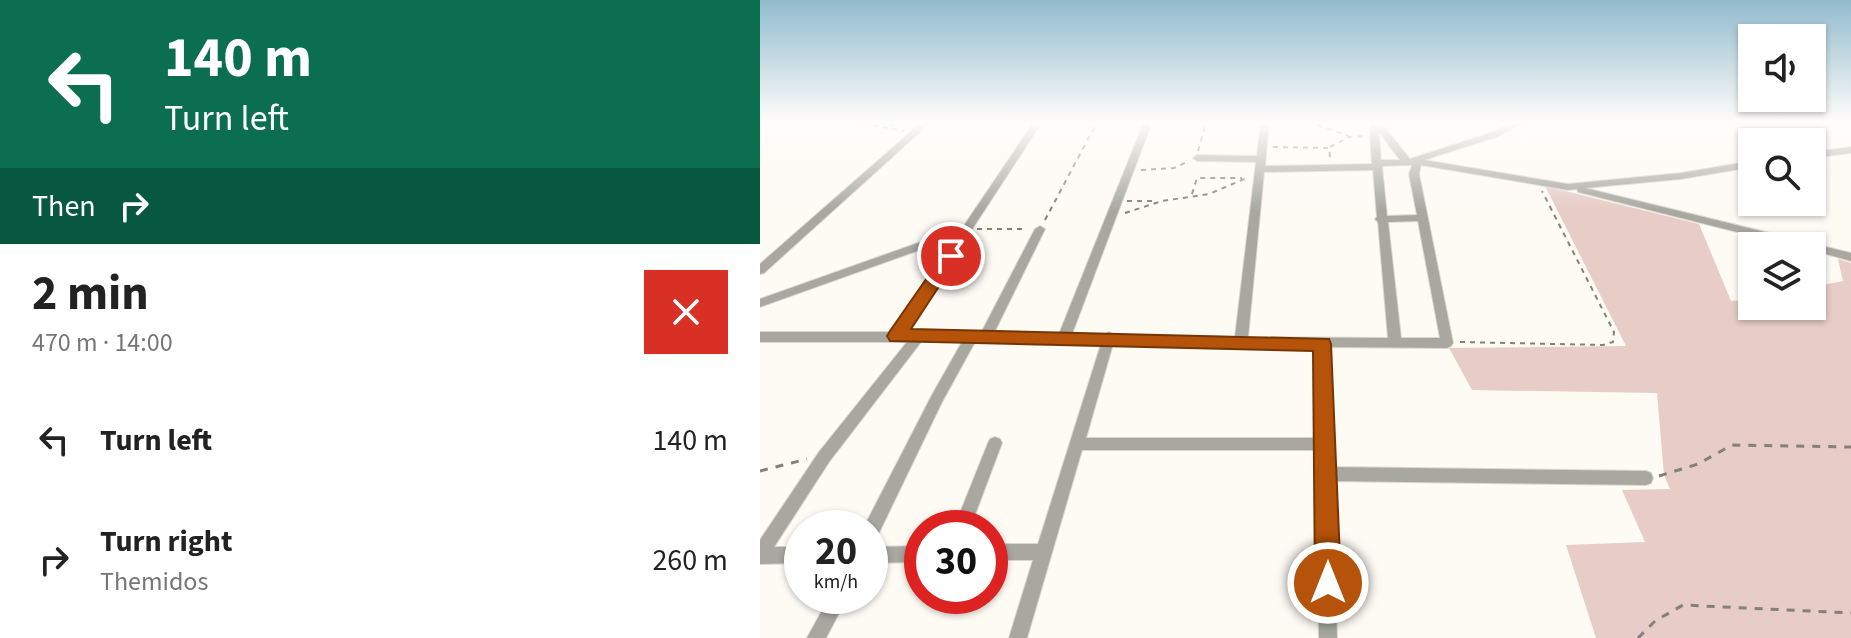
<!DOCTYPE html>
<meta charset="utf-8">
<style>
:root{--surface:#fff;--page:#f2f2f2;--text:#222;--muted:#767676}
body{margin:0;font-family:"Source Sans 3",sans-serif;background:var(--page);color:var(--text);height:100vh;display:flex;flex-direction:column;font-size:30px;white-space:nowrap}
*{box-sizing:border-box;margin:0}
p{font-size:26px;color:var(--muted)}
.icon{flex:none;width:44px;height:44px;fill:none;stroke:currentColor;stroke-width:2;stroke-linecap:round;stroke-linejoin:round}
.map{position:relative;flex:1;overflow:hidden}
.panel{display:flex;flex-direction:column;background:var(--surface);width:760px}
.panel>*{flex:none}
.top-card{background:#0b6e4f;color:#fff;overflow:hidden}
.fabs{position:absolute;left:978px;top:24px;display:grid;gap:16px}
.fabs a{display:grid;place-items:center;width:88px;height:88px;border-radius:0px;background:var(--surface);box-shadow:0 2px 6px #0004;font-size:40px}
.speed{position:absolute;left:24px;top:510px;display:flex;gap:16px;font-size:40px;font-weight:700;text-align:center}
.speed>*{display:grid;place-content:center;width:104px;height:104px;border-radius:50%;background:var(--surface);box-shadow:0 2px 6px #0004;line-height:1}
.speed small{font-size:20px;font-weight:400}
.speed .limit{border:12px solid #d22;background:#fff;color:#111}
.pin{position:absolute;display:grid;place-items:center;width:68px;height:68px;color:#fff;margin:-34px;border:4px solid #fff;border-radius:50%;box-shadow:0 2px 8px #0007}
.me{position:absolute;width:88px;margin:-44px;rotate:0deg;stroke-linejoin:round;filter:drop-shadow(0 0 6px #0008)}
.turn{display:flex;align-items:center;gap:28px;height:168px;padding:0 32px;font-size:36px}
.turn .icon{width:104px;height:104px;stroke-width:2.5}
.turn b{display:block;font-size:56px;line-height:68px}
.then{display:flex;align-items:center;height:76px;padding:0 32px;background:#0003;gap:16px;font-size:30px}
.round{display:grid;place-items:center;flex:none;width:84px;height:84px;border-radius:0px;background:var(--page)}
.head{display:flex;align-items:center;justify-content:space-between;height:136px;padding:0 32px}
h1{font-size:48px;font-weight:700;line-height:60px}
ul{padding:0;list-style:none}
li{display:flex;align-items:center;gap:24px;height:120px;padding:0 32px}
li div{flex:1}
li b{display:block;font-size:30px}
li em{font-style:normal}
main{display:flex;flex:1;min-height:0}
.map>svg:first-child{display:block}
</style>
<main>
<section class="panel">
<div class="top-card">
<div class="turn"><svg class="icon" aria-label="left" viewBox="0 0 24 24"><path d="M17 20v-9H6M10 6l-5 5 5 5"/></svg><div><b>140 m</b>Turn left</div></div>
<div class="then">Then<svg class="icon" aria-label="right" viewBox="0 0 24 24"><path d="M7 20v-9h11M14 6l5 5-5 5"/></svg></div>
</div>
<div class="head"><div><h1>2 min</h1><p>470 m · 14:00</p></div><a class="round" style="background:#d93025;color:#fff"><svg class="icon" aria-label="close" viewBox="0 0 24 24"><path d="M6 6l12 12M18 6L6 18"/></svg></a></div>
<ul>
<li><svg class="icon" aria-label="left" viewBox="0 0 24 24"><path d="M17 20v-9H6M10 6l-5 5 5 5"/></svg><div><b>Turn left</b></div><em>140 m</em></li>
<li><svg class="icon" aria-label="right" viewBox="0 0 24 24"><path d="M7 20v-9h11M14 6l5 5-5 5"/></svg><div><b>Turn right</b><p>Themidos</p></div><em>260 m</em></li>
</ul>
</section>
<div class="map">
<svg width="1091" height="638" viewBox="0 0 1091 638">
<rect width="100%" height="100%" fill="#fefaf4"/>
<path fill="#e7ccc7" d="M785 186 939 224 971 301 992 299V306H1052V287L1083 281 1078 259 1091 263V638H836L806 545 885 542 862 490 910 489 904 475 897 393 712 390 689 348 866 346Z"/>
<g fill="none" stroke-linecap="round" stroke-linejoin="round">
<defs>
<path id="minor" d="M162 122H171L4 273 0 274V264Z
M274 122H282L145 332 212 331 221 333 275 229 280 226 285 229 234 333 299 334 384 122H392L312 334 344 335 349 332 354 335 475 337 496 162 437 161 433 158 437 155 497 156 501 122H509L505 166 612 164 610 135 612 122H620L650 159 730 133 755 122H765L736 137 664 160 808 184 921 173 992 161V167L921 179 825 188 1091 253V261L1052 250V246H1033L818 192 817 189 808 190 661 165 659 174 693 343 691 346 687 348 568 347 572 467 886 471 891 473 893 478 891 483 886 485 572 481 577 638H559L557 450H322L267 638H249L273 560H230V544H278L341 344 215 342 182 402 116 539 110 541V528L104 527 172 395 202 342H161L69 462 14 547H42V563L0 564V540L59 452 147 342H0V332H132L196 237 0 307V299L203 227ZM619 132 640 160H621ZM652 165 649 174 657 215 627 216 622 166ZM613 170 617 217 615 219 618 222 628 338 488 337 504 172ZM658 221 680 338H641L628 222ZM353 344 556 347 557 438H326Z
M1091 147V153L1052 158V152Z
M235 437 240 439 242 443 210 528H194L228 443 230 439Z
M162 546V562L110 563V547Z
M70 596H88L66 638H47Z"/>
</defs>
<use href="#minor" stroke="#dad6d0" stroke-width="2"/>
<path stroke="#84817b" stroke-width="2" stroke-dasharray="5 5" stroke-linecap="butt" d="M93 122 144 131
M548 122 589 136
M130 126 144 122
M513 147 569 148 570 157
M570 147 589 137 605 136
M438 151 446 122
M381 170 414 168 429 161
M432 194 437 178H482
M367 201H397
M365 213 402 201 449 194 489 177
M285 220 337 122
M217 229H267
M700 342 843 345 853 342 854 332 782 191"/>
<path stroke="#84817b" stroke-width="3" stroke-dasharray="8 8" stroke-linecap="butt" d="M0 471 47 459
M899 476 938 464 972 445 1091 447
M878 638 895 621 923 605 1091 613"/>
<use href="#minor" fill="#a8a8a1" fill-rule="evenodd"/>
</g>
<linearGradient id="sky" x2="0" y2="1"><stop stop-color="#91bbcd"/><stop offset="0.58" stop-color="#fffdfa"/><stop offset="1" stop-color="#fffdfa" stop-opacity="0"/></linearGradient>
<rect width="1091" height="211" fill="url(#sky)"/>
<path fill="#b45309" stroke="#753606" stroke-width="2" d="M191 250 199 256 151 329 569 339 571 344 581 583 577 593 568 596 559 593 555 583 553 351 130 341 127 336 130 331 185 252Z"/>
</svg>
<div class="fabs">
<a><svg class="icon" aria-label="sound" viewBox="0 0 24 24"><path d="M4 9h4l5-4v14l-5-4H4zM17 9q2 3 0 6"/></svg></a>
<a><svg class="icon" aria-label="search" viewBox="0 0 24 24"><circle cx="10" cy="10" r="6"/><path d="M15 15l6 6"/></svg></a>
<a><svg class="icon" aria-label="layers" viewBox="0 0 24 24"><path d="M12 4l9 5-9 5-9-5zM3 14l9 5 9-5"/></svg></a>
</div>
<div class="speed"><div>20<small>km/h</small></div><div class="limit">30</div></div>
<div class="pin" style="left:191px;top:256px;background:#d93025"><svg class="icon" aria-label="arrive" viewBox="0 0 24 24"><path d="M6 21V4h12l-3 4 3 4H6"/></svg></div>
<svg class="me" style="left:568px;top:583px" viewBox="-20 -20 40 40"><circle r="17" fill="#b45309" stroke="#fff" stroke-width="3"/><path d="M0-11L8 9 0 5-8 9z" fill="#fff"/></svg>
</div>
</main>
